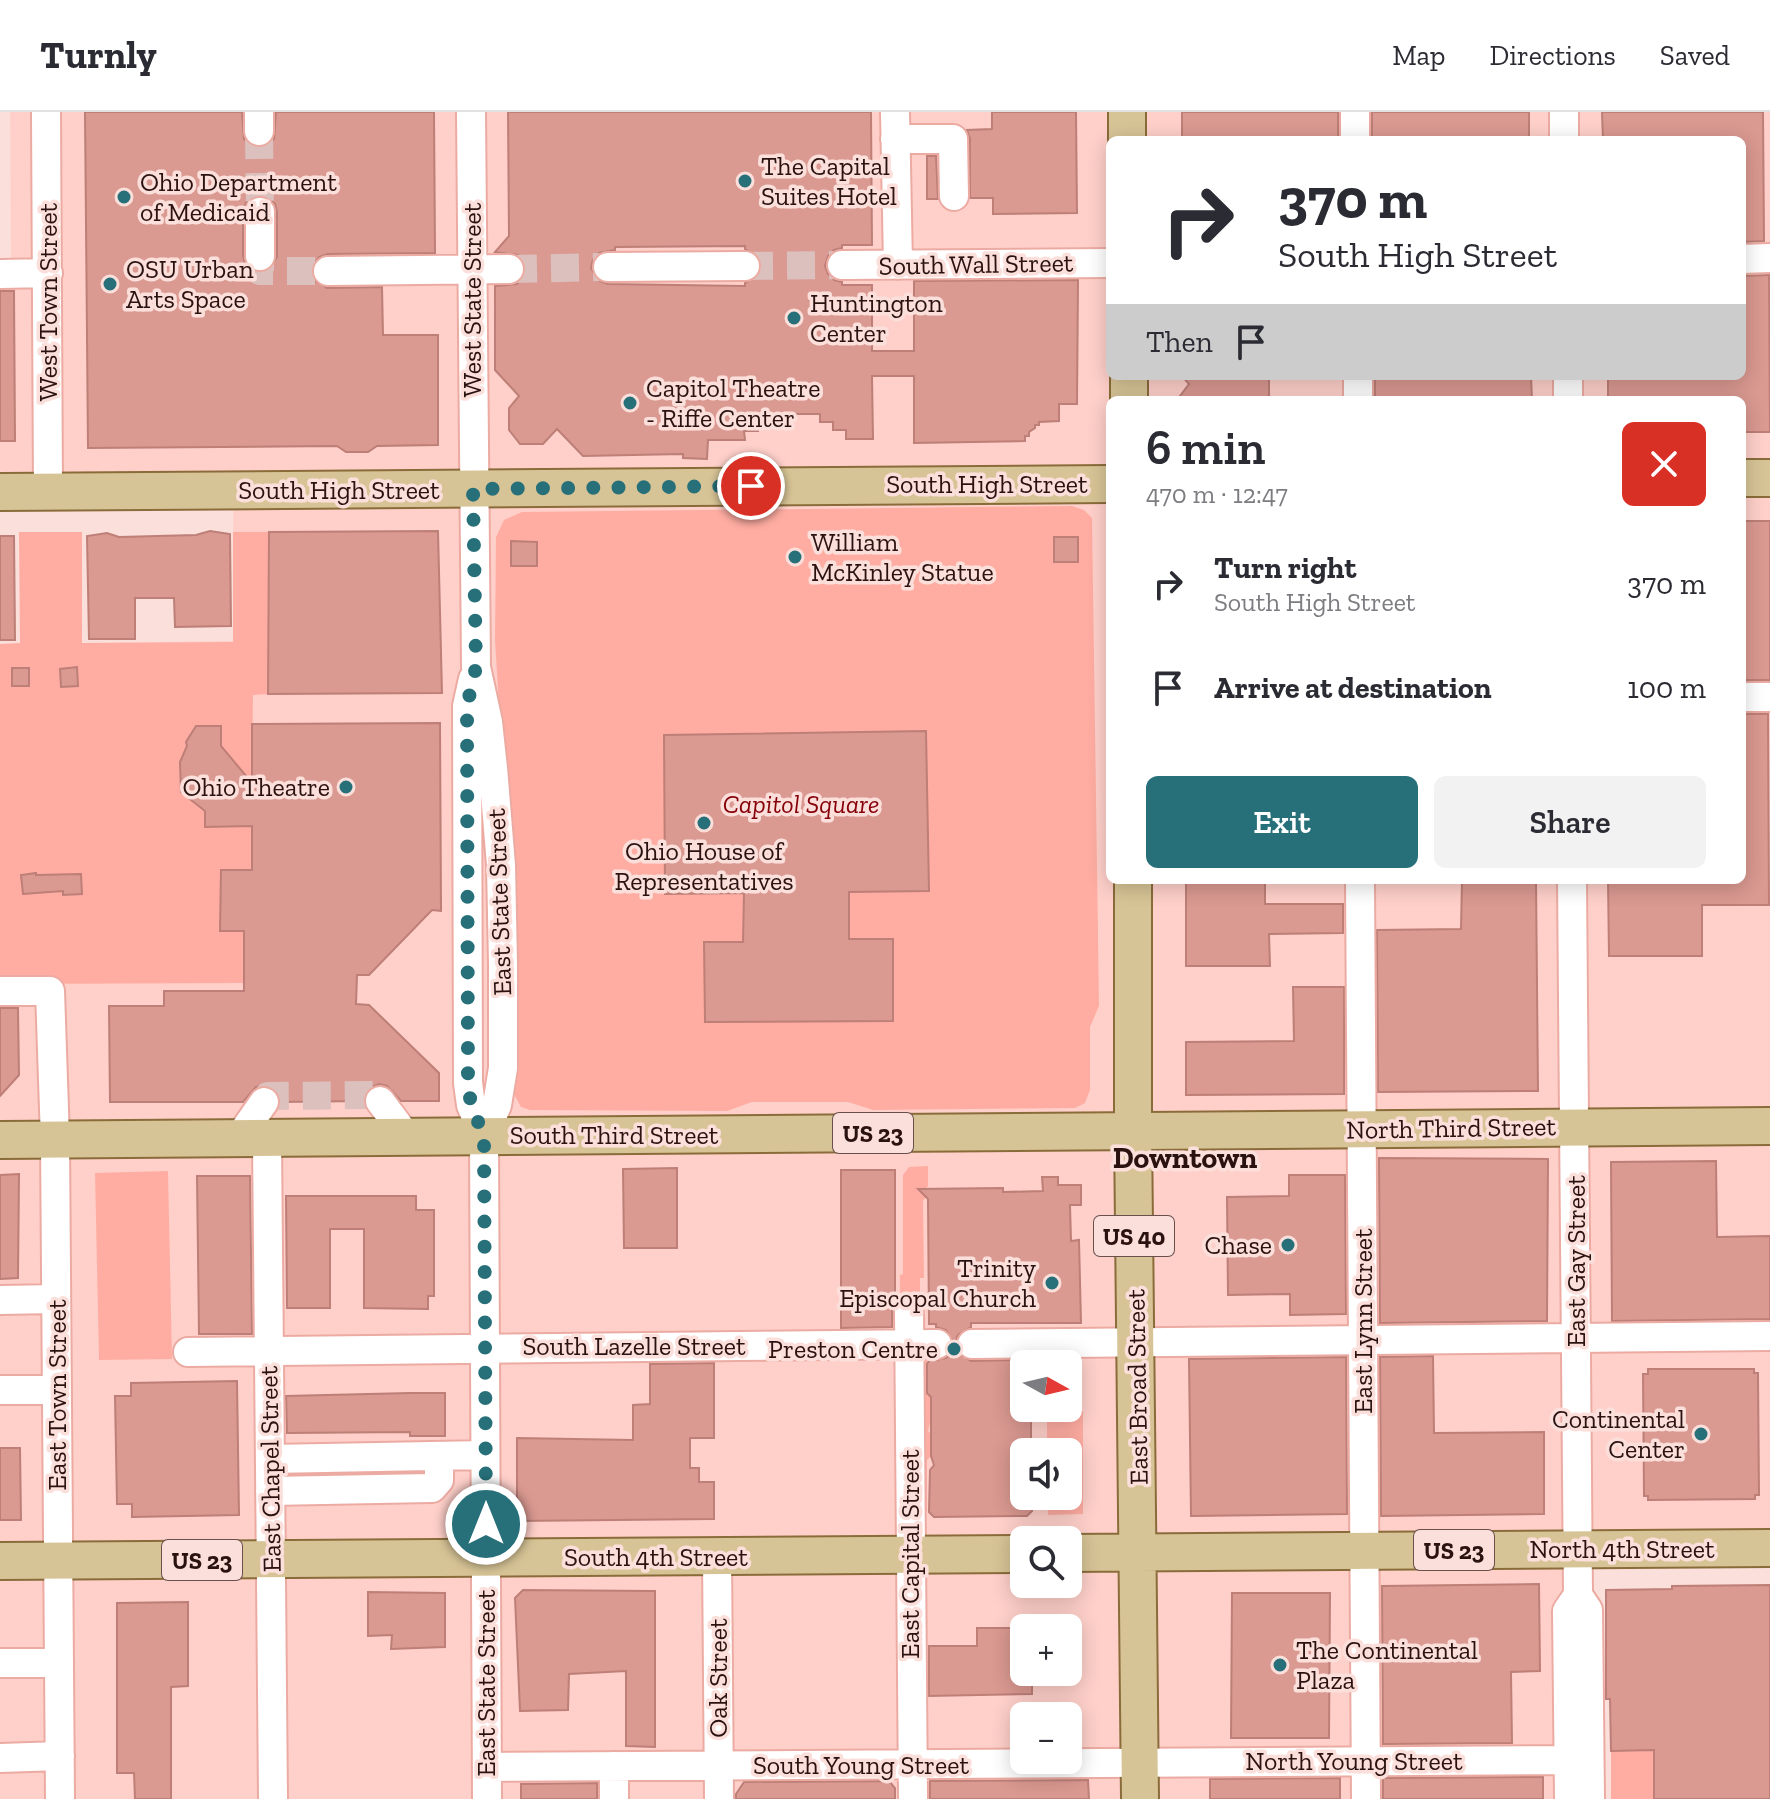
<!DOCTYPE html>
<meta charset="utf-8">
<style>
:root{--surface:#fff;--page:#f2f2f3;--text:#2b2b33;--muted:#7c7c81;--line:#e1e1e2;--accent:#27707a}
body{margin:0;font-family:"Zilla Slab",serif;background:var(--page);color:var(--text);height:100vh;display:flex;flex-direction:column;font-size:30px;white-space:nowrap}
*{box-sizing:border-box;margin:0}
p{font-size:26px;color:var(--muted)}
.icon{flex:none;width:44px;height:44px;fill:none;stroke:currentColor;stroke-width:2;stroke-linecap:round;stroke-linejoin:round}
.map{position:relative;flex:1;overflow:hidden}
.panel{position:absolute;left:1106px;top:284px;width:640px;height:488px;display:flex;flex-direction:column;background:var(--surface);border-radius:12px;box-shadow:0 4px 20px #0003}
.panel>*{flex:none}
.hud{position:absolute;left:1106px;top:24px;width:640px;height:244px;border-radius:12px;box-shadow:0 4px 20px #0003;background:#fff;color:var(--text);overflow:hidden}
.needle{width:52px;rotate:98deg}
.controls{position:absolute;left:1010px;top:1238px;display:grid;gap:16px}
.controls a{display:grid;place-items:center;width:72px;height:72px;border-radius:12px;background:var(--surface);box-shadow:0 4px 20px #0003;font-size:40px}
.pin{position:absolute;display:grid;place-items:center;width:68px;height:68px;color:#fff;margin:-34px;border:4px solid #fff;border-radius:50%;box-shadow:0 2px 8px #0007}
.me{position:absolute;width:88px;margin:-44px;rotate:0deg;stroke-linejoin:round;filter:drop-shadow(0 0 6px #0008)}
.turn{display:flex;align-items:center;gap:28px;height:168px;padding:0 40px;font-size:36px}
.turn .icon{width:104px;height:104px;stroke-width:2.5}
.turn b{display:block;font-size:56px;line-height:68px}
.then{display:flex;align-items:center;height:76px;padding:0 40px;background:#0003;gap:16px;font-size:30px}
.round{display:grid;place-items:center;flex:none;width:84px;height:84px;border-radius:12px;background:var(--page)}
.headline{display:flex;align-items:center;justify-content:space-between;height:136px;padding:0 40px}
h1{font-size:48px;font-weight:600;line-height:60px}
.action{display:flex;gap:16px;margin-top:auto;padding:16px 40px}
.action a{flex:1;height:92px;border-radius:12px;background:var(--accent);color:#fff;font-size:32px;font-weight:600;line-height:92px;text-align:center}
.action a+a{background:var(--page);color:var(--text)}
ul{padding:0;list-style:none}
li{display:flex;align-items:center;gap:24px;height:104px;padding:0 40px}
li div{flex:1}
li b{display:block;font-size:30px}
li em{font-style:normal}
header{display:flex;align-items:center;gap:48px;box-sizing:border-box;height:112px;padding:0 40px;background:var(--surface);border-bottom:2px solid var(--line)}
header strong{font-size:38px}
nav{display:flex;gap:44px;margin-inline-start:auto;font-size:28px}
.map>svg:first-child{display:block}
</style>
<header>
<strong>Turnly</strong>
<nav><a>Map</a><a>Directions</a><a>Saved</a></nav>
</header>
<div class="map">
<svg width="1770" height="1687" viewBox="0 0 1770 1687">
<rect width="100%" height="100%" fill="#fbdfdb"/>
<path fill="#ffd0ca" fill-rule="evenodd" d="M10 0H1770V1436L1578 1438 1569 1687H0V532L234 529 233 384 0 386V147L11 146ZM1110 28H1742V264H1110ZM1110 288H1742V768H1110ZM1024 1252H1068V1296H1024ZM1024 1340H1068V1384H1024ZM1024 1428H1068V1472H1024ZM1024 1516H1068V1560H1024ZM1024 1604H1068V1648H1024Z"/>
<path fill="#ffada2" d="M1072 394 1084 398 1092 406 1099 894 1090 915V978L1085 991 1075 996 873 998 848 990H752L727 999 530 998 521 995 515 984 511 794 495 528 496 425 504 408 522 400Z
M19 420H82V531L233 530V420H269L268 582 253 583 251 758 220 759V819H244V871L0 872V532L20 531Z
M928 1054V1074L922 1081 926 1085 923 1089 924 1166H920V1218L927 1219V1281L931 1285V1307L928 1319 931 1322V1344L927 1348V1399H919L923 1687H929H903L900 1163 903 1162V1063L909 1055Z
M168 1059 172 1247 99 1248 95 1061Z
M1047 1299H1083V1402L1048 1403 1047 1384H1068V1340H1047Z
M1654 1638V1687H1611V1639Z"/>
<path fill="#da9991" stroke="#bd7f77" stroke-width="2" fill-rule="evenodd" d="M85 0H242L244 27 250 33 258 36 267 34 274 27 276 0H434L435 141 328 142 319 145 311 158 314 168 327 176 382 175 383 223H438V333L377 334 368 340H346L337 334 88 336ZM259 83 269 86 275 92 277 100V145L269 158 261 161 251 158 245 152 243 144V99L246 91Z
M508 0H871L872 133H842V136L834 138 828 144 825 154 828 162 834 168 842 170V173H872V239H914V169L1078 168 1077 292H1059V309L1039 310V313H1035V316L1029 320V324H1025V329L914 331V264H872L873 327H846V318H833V310H820V302H771L770 310 758 311V319H744L745 328H708L707 347 683 346V342L583 344 557 317 543 332H520L509 318V296L519 284 495 258V174L517 172 523 166 526 158 524 149 518 143 495 140 509 124ZM745 134V137L759 145 762 153 759 163 745 171V174L608 172 599 169 591 156 593 147 599 141 615 138V135Z
M992 0H1076L1077 101 993 102V86H970V27L967 18 992 17Z
M1182 0H1338V28H1182Z
M1372 0H1529V28H1372Z
M1602 0H1763L1764 129 1742 130V28H1603Z
M927 44H936L938 87H927Z
M1769 163 1770 320H1742V288H1608V264H1742V164Z
M0 179H14L15 329H0Z
M1182 264H1269V288H1177L1189 272Z
M1375 264H1531L1532 288H1375Z
M1742 409H1770V568H1742Z
M210 419 230 422 231 514 175 515 174 486H135V527H89L87 424 107 421 119 425 196 423Z
M438 419 442 581 268 582 269 420Z
M0 424H14L15 528H0Z
M1054 425H1078V450H1054Z
M511 429 537 430V454H511Z
M77 555 78 574 61 575 60 557Z
M12 556H29V574H12Z
M1742 602H1768L1769 793H1702V844H1609L1608 768H1742Z
M440 611 441 799 432 798 369 863H357L356 892 369 893 439 961V989H401L387 974 379 972 369 976 363 989 281 990 274 977 265 973 256 975 243 990H110L109 894H164V879H244V819H220L221 758H252V714L205 715V699L181 680 180 650 187 634 186 630 196 614H221V634L252 671V612Z
M926 619 929 779 849 780V827H893V909L705 910 704 830H743L744 781 665 782 664 623Z
M36 761V763L81 762 82 782 63 783V779L23 782 21 763Z
M1186 768H1265V792H1343V821L1269 822 1270 854H1186Z
M1462 768H1536L1538 979 1378 980 1377 818 1461 817Z
M1293 875H1344V982L1186 983V930L1294 929Z
M0 896H18L19 963 0 984Z
M1379 1046 1548 1047 1547 1209 1380 1211Z
M1716 1049 1717 1125 1770 1124V1207L1612 1209 1611 1050Z
M677 1056V1136H624L623 1057Z
M841 1058H895V1187L892 1197V1215L841 1216Z
M19 1062 18 1166 0 1167V1063Z
M1289 1063H1345L1346 1202 1290 1203V1182L1228 1183 1227 1085 1289 1084Z
M197 1064H250L252 1222H199Z
M1042 1065H1058V1073H1081V1093H1070L1071 1129 1079 1128 1081 1211H971V1215L958 1223 955 1231 958 1241 971 1249 1024 1248V1296H1031V1340H1024V1384H1032V1399L1027 1404 934 1405 929 1400 930 1358 934 1353 931 1344V1285L927 1281V1252L929 1249 946 1246 952 1240 954 1231 946 1218 936 1215V1212H929L928 1087 918 1077 1003 1076V1080L1043 1079Z
M286 1084H416V1098H434V1184H428V1197L364 1196V1117H330V1196H287Z
M1433 1244 1434 1321 1544 1320V1402L1381 1404 1380 1245Z
M1346 1245 1347 1402 1191 1404 1189 1247Z
M714 1251V1326H690V1356H699V1370H714V1407L517 1409V1326L633 1328V1293L650 1292V1252Z
M1648 1257H1754V1261H1758L1759 1383H1755V1387L1648 1388V1384H1644L1643 1262H1648Z
M237 1269 239 1403 132 1405V1392H117L115 1284H131V1271Z
M410 1281H445V1324H410V1320L287 1321 286 1284Z
M0 1336H20L21 1408H0Z
M1539 1472 1540 1559 1511 1560 1512 1631 1383 1632 1382 1474Z
M1770 1473V1687H1654V1638L1611 1639 1610 1587H1606V1478L1672 1477V1474Z
M523 1478 655 1479V1635L626 1634V1559L569 1562 568 1598 520 1599 515 1486Z
M368 1480 445 1481V1535L391 1537 392 1523 368 1524Z
M1232 1481H1330L1329 1626H1231Z
M188 1490V1574L171 1575V1687H135L134 1661H117V1491Z
M977 1516H1024V1560H1032V1582L929 1584V1534H977Z
M1543 1665V1687H1383V1666Z
M1340 1666V1687H1210V1667Z
M1088 1668 1089 1687H930V1669Z
M889 1669 895 1676V1687H736V1682L744 1670Z
M597 1671V1687H521V1672Z"/>
<g fill="none" stroke-linecap="round" stroke-linejoin="round">
<path stroke="#dcc0bd" stroke-width="28" stroke-dasharray="28 14" stroke-linecap="butt" d="M259 19 260 100
M260 144V159H328
M745 154 842 153
M509 157 608 155
M264 990 268 984 375 983 380 989"/>
<defs>
<path id="minor" d="M46 0 48 380
M259 0V19
M471 0 476 555 488 610 493 656 501 753 503 852V956L497 993 484 1024 487 1687
M895 0 898 153
M1355 0V28
M1564 0V28
M895 27H953L954 84
M260 100V144
M1742 147 1770 146
M842 153 1110 151
M608 155 745 154
M328 159 509 157
M0 162 48 161
M1358 264V288
M1568 264V288
M473 567 467 594 468 971 471 993 484 1024
M1742 585H1770
M1360 768 1366 1687
M1572 768 1578 1483 1588 1498 1590 1687
M0 879H50L55 1027 60 1687
M380 989 407 1025
M238 1027 264 990
M267 1027 273 1687
M0 1188 56 1187
M909 1197 913 1687
M972 1232 1770 1224
M188 1240 937 1232
M0 1278H57
M270 1347 485 1343
M270 1379 432 1376 439 1368V1344
M717 1444 719 1687
M0 1551H59
M0 1646 60 1644
M487 1655 1568 1648
M614 1687V1654
M1569 1687 1567 1499 1578 1483"/>
<path id="major" d="M1127 28V0
M1129 264V288
M1742 366H1770
M0 380 1110 372
M1133 768V1018L1140 1687
M0 1028 1770 1014
M1068 1441 1770 1436
M0 1449 1024 1442"/>
</defs>
<use href="#minor" stroke="#ecaba2" stroke-width="32"/>
<use href="#major" stroke="#8a6c3a" stroke-width="40"/>
<use href="#minor" stroke="#fff" stroke-width="28"/>
<use href="#major" stroke="#d7c496" stroke-width="36"/>
</g>
<g fill="none" stroke-linecap="round" stroke-linejoin="round">
<path stroke="#27707a" stroke-width="14" stroke-dasharray="0 25.2" d="M486 1412 484 1024 471 993 468 971 467 594 476 555 473 377 751 374"/>
</g>
<g fill="#27707a" stroke="#fbdfdb" stroke-width="3">
<circle cx="745" cy="69" r="8"/>
<circle cx="124" cy="85" r="8"/>
<circle cx="110" cy="172" r="8"/>
<circle cx="794" cy="206" r="8"/>
<circle cx="630" cy="291" r="8"/>
<circle cx="795" cy="445" r="8"/>
<circle cx="346" cy="675" r="8"/>
<circle cx="704" cy="711" r="8"/>
<circle cx="1288" cy="1133" r="8"/>
<circle cx="1052" cy="1171" r="8"/>
<circle cx="954" cy="1237" r="8"/>
<circle cx="1701" cy="1322" r="8"/>
<circle cx="1280" cy="1553" r="8"/>
</g>
<g text-anchor="middle" dominant-baseline="central" stroke-width="7" stroke-linejoin="round" paint-order="stroke">
<g fill="#fbdfdb" stroke="#69504d" stroke-width="2">
<rect x="833" y="1001" width="80" height="40" rx="6"/>
<rect x="1094" y="1104" width="80" height="40" rx="6"/>
<rect x="1414" y="1418" width="80" height="40" rx="6"/>
<rect x="162" y="1428" width="80" height="40" rx="6"/>
</g>
<g font-size="24" font-weight="bold" fill="#2a1210">
<text x="873" y="1021">US 23</text>
<text x="1134" y="1124">US 40</text>
<text x="1454" y="1438">US 23</text>
<text x="202" y="1448">US 23</text>
</g>
<g font-size="26" fill="#2a1210" stroke="#fbdfdb" text-anchor="start">
<text x="761" y="54">The Capital<tspan x="761" dy="30">Suites Hotel</tspan></text>
<text x="140" y="70">Ohio Department<tspan x="140" dy="30">of Medicaid</tspan></text>
<text x="126" y="157">OSU Urban<tspan x="126" dy="30">Arts Space</tspan></text>
<text x="810" y="191">Huntington<tspan x="810" dy="30">Center</tspan></text>
<text x="646" y="276">Capitol Theatre<tspan x="646" dy="30">- Riffe Center</tspan></text>
<text x="811" y="430">William<tspan x="811" dy="30">McKinley Statue</tspan></text>
<text x="330" y="675" text-anchor="end">Ohio Theatre</text>
<text x="704" y="739" text-anchor="middle">Ohio House of<tspan x="704" dy="30">Representatives</tspan></text>
<text x="1272" y="1133" text-anchor="end">Chase</text>
<text x="1036" y="1156" text-anchor="end">Trinity<tspan x="1036" dy="30">Episcopal Church</tspan></text>
<text x="938" y="1237" text-anchor="end">Preston Centre</text>
<text x="1685" y="1307" text-anchor="end">Continental<tspan x="1685" dy="30">Center</tspan></text>
<text x="1296" y="1538">The Continental<tspan x="1296" dy="30">Plaza</tspan></text>
</g>
<g font-size="26" fill="#2a1210" stroke="#fbdfdb">
<text transform="translate(976 152) rotate(-1)">South Wall Street</text>
<text transform="translate(472 188) rotate(-90)">West State Street</text>
<text transform="translate(48 190) rotate(-90)">West Town Street</text>
<text x="987" y="372">South High Street</text>
<text x="339" y="378">South High Street</text>
<text transform="translate(499 790) rotate(-92)">East State Street</text>
<text transform="translate(1451 1016) rotate(-1)">North Third Street</text>
<text x="614" y="1023">South Third Street</text>
<text transform="translate(1576 1149) rotate(-90)">East Gay Street</text>
<text transform="translate(1363 1209) rotate(-90)">East Lynn Street</text>
<text x="634" y="1234">South Lazelle Street</text>
<text transform="translate(1137 1275) rotate(-91)">East Broad Street</text>
<text transform="translate(57 1283) rotate(-90)">East Town Street</text>
<text transform="translate(270 1357) rotate(-91)">East Chapel Street</text>
<text x="1622" y="1437">North 4th Street</text>
<text transform="translate(910 1442) rotate(-90)">East Capital Street</text>
<text x="656" y="1445">South 4th Street</text>
<text transform="translate(718 1566) rotate(-90)">Oak Street</text>
<text transform="translate(486 1571) rotate(-90)">East State Street</text>
<text x="1354" y="1649">North Young Street</text>
<text x="861" y="1653">South Young Street</text>
</g>
<g font-size="26" font-style="italic" fill="#860009" stroke="#fbdfdb">
<text x="801" y="692">Capitol Square</text>
</g>
<g font-size="30" font-weight="bold" fill="#2a1210" stroke="#fbdfdb">
<text x="1185" y="1046">Downtown</text>
</g>
</g>
</svg>
<div class="controls">
<a><svg class="needle" viewBox="-14 -14 28 28"><path d="M0-13l5 13h-10z" fill="#e53935"/><path d="M0 13l5-13h-10z" fill="#7c7c81"/></svg></a>
<a><svg class="icon" aria-label="sound" viewBox="0 0 24 24"><path d="M4 9h4l5-4v14l-5-4H4zM17 9q2 3 0 6"/></svg></a>
<a><svg class="icon" aria-label="search" viewBox="0 0 24 24"><circle cx="10" cy="10" r="6"/><path d="M15 15l6 6"/></svg></a>
<a>+</a>
<a>−</a>
</div>
<div class="pin" style="left:751px;top:374px;background:#d93025"><svg class="icon" aria-label="arrive" viewBox="0 0 24 24"><path d="M6 21V4h12l-3 4 3 4H6"/></svg></div>
<svg class="me" style="left:486px;top:1412px" viewBox="-20 -20 40 40"><circle r="17" fill="#27707a" stroke="#fff" stroke-width="3"/><path d="M0-11L8 9 0 5-8 9z" fill="#fff"/></svg>
<div class="hud">
<div class="turn"><svg class="icon" aria-label="right" viewBox="0 0 24 24"><path d="M7 20v-9h11M14 6l5 5-5 5"/></svg><div><b>370 m</b>South High Street</div></div>
<div class="then">Then<svg class="icon" aria-label="arrive" viewBox="0 0 24 24"><path d="M6 21V4h12l-3 4 3 4H6"/></svg></div>
</div>
<section class="panel">
<div class="headline"><div><h1>6 min</h1><p>470 m · 12:47</p></div><a class="round" style="background:#d93025;color:#fff"><svg class="icon" aria-label="close" viewBox="0 0 24 24"><path d="M6 6l12 12M18 6L6 18"/></svg></a></div>
<ul>
<li><svg class="icon" aria-label="right" viewBox="0 0 24 24"><path d="M7 20v-9h11M14 6l5 5-5 5"/></svg><div><b>Turn right</b><p>South High Street</p></div><em>370 m</em></li>
<li><svg class="icon" aria-label="arrive" viewBox="0 0 24 24"><path d="M6 21V4h12l-3 4 3 4H6"/></svg><div><b>Arrive at destination</b></div><em>100 m</em></li>
</ul>
<div class="action"><a>Exit</a><a>Share</a></div>
</section>
</div>
